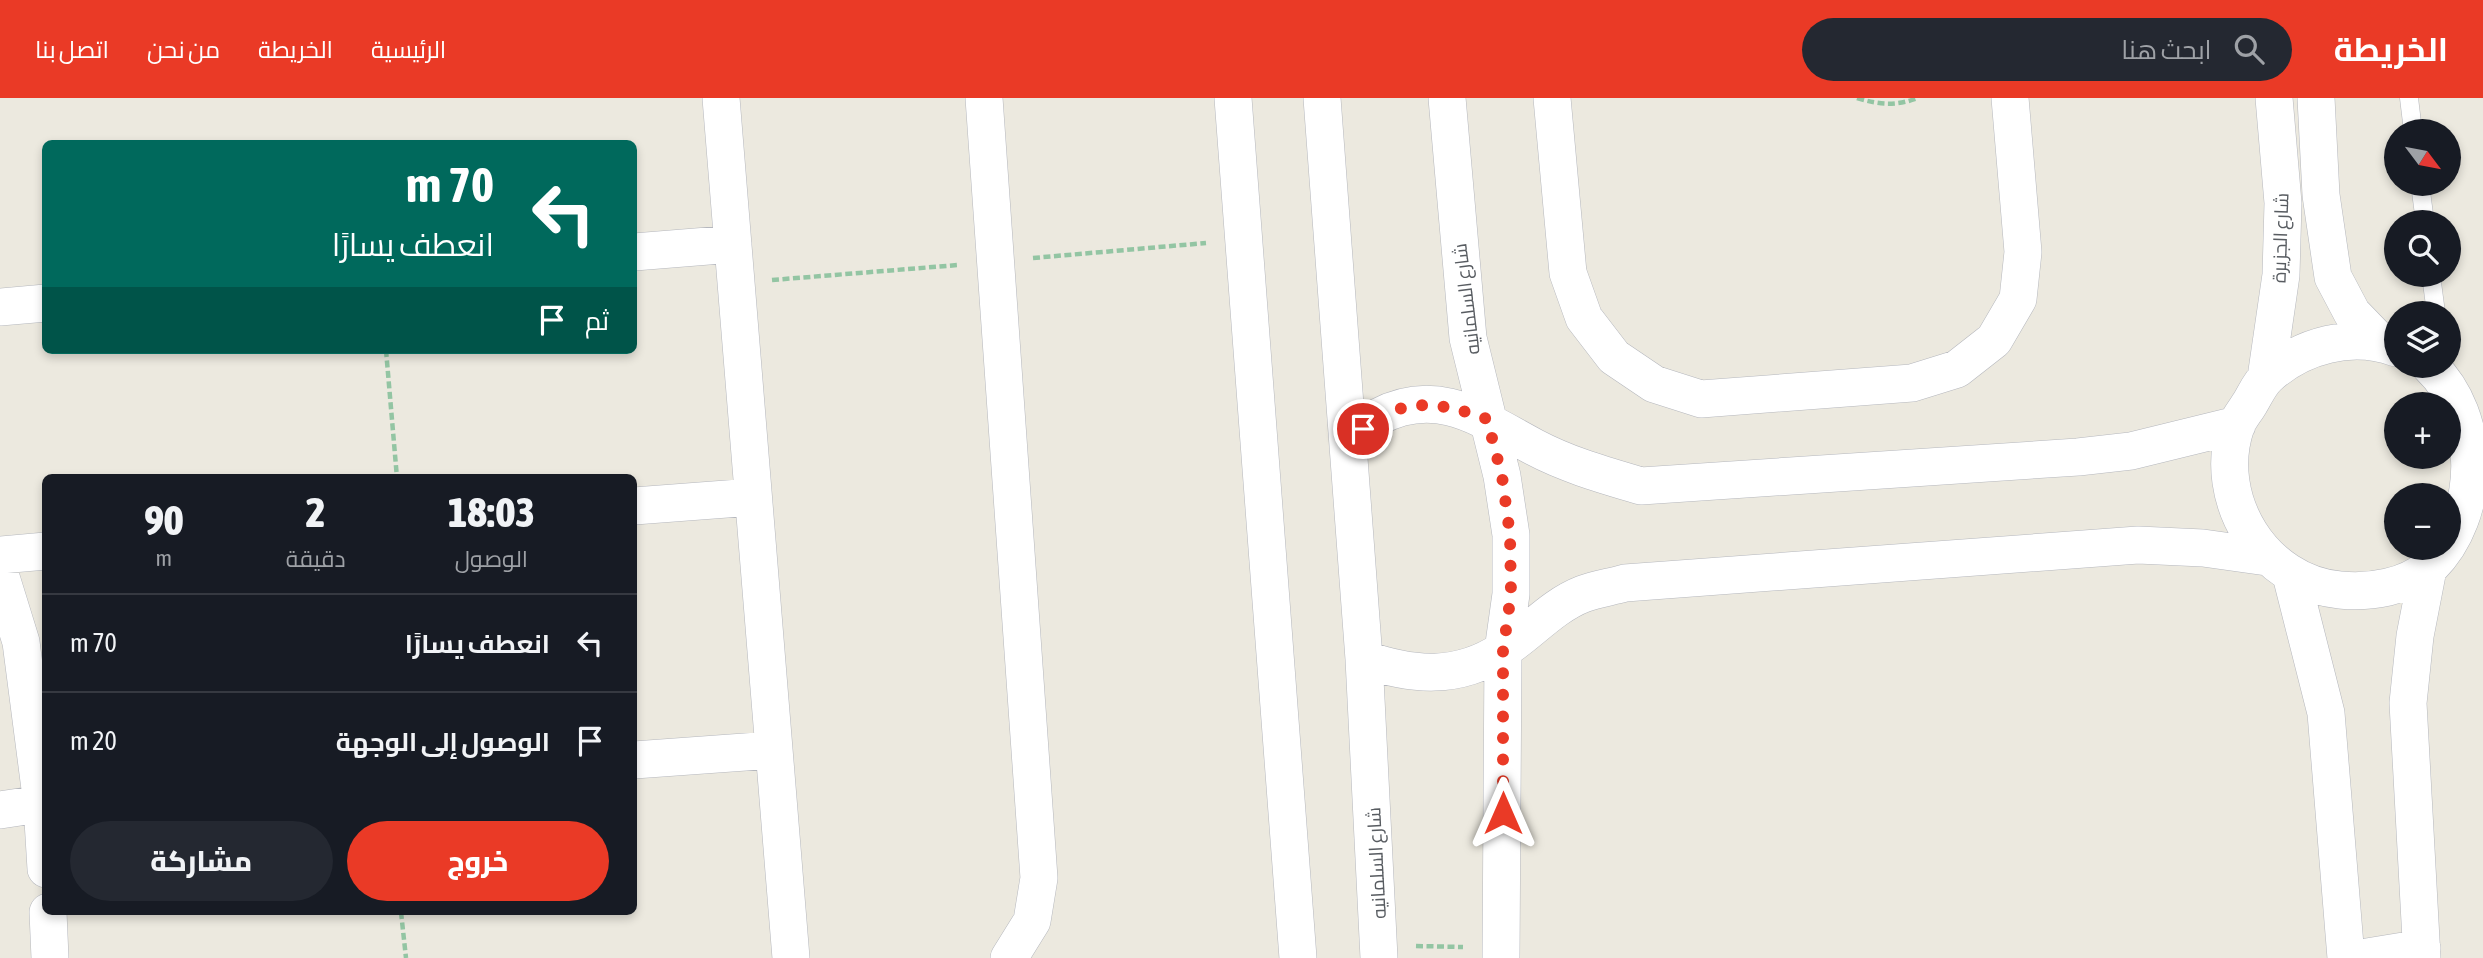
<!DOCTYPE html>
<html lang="ar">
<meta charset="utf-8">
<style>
:root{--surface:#171b24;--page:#242831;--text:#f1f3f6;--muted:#9ea1a6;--line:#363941;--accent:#ea3a26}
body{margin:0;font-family:"Asap Condensed",Cairo,sans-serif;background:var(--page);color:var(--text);direction:rtl;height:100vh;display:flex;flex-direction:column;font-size:26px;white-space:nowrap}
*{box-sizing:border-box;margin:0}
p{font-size:23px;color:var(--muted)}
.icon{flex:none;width:38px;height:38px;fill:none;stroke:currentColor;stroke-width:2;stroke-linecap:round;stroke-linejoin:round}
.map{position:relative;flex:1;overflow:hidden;direction:ltr}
.details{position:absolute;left:42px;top:376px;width:595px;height:441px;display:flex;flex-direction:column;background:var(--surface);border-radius:10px;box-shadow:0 4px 10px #0003;direction:rtl}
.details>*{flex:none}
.hud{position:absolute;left:42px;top:42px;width:595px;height:214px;border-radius:10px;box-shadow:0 4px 10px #0003;direction:rtl;background:#00695c;color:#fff;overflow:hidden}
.needle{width:46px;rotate:122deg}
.fabs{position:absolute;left:2384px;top:21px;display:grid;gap:14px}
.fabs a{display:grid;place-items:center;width:77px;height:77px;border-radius:50%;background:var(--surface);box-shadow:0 4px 10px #0003;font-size:35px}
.pin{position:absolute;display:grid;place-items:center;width:60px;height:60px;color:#fff;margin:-30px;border:4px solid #fff;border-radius:50%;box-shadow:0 2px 7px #0007}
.me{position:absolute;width:77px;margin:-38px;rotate:0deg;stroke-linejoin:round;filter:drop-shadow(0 0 5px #0008)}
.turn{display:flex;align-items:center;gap:24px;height:147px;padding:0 28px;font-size:32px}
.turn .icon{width:91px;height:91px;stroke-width:2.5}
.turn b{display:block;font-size:49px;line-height:60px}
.then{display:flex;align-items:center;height:66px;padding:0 28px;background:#0003;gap:14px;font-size:26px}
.eta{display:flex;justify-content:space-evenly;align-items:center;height:119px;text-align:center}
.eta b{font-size:42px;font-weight:800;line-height:49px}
.cta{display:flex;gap:14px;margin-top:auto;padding:14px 28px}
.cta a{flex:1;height:80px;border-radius:42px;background:var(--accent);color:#fff;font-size:28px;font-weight:800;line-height:80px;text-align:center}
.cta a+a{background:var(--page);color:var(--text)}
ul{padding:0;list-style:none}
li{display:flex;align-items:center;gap:21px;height:98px;padding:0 28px;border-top:2px solid var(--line)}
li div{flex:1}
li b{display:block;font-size:26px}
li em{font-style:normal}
header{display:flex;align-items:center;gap:42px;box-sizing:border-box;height:98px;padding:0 35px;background:var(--accent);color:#fff}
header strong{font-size:33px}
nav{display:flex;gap:38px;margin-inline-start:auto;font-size:24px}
.search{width:490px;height:63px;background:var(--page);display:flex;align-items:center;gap:18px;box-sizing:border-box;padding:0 24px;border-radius:38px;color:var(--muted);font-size:26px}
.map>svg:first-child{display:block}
</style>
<header>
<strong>الخريطة</strong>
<div class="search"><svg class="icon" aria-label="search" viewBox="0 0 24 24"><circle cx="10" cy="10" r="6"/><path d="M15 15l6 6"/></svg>ابحث هنا</div>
<nav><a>الرئيسية</a><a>الخريطة</a><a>من نحن</a><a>اتصل بنا</a></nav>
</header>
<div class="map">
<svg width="2483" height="860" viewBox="0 0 2483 860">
<rect width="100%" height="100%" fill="#ece9df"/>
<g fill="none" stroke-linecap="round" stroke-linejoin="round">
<defs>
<path id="service" d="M2409 0 2413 33
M2420 86 2425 124
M2431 177 2436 215"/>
<path id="minor" d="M721 0 791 860
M984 0 1039 780 1032 823 1009 860
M1233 0 1298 860
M1322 0 1364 561 1379 860
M1447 0 1468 240 1502 378 1511 437V496L1503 553 1501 860
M1552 0 1568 175 1584 220 1614 259 1654 286 1701 301 1912 285 1957 271 1994 242 2018 201 2023 154 2010 0
M2316 0 2321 97 2333 179 2352 215 2381 245
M634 154 733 146
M0 209 46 205
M2396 250C2352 234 2302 247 2268 278 2260 285 2255 297 2250 305 2246 312 2239 320 2236 328 2211 401 2263 485 2340 492 2371 495 2406 489 2430 469 2483 416 2483 319 2430 268
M2266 280 2281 177 2283 105 2274 0
M1348 342C1358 335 1368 324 1378 319 1438 287 1483 322 1534 349 1568 367 1604 377 1641 388L2078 359 2131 353 2237 327
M634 408 753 399
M0 457 46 453
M0 476 21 544 42 706 46 771
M2291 477 2326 615 2346 860
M1364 561C1412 578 1458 582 1503 552 1530 535 1552 508 1583 496 1596 491 1611 489 1625 485L2138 447 2203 450 2267 459
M634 662 773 652
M0 712 46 705
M48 814 50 860
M2361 860 2422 850
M2422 860 2408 605 2415 538 2428 471"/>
</defs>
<use href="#service" stroke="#b5b7bd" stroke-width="19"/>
<use href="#minor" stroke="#b5b7bd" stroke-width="38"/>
<path stroke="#93c5a3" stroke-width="4.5" stroke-dasharray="7 3.5" stroke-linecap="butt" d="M1857 0C1880 7 1896 8 1918 0
M1033 160 1206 145
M772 182 958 167
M386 252 397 380
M401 814 406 860
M1416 848 1463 849"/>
<use href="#service" stroke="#fff" stroke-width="18"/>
<use href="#minor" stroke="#fff" stroke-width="37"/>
</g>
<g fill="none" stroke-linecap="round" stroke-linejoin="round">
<path stroke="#ea3a26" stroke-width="12" stroke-dasharray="0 21.6" d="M1363 331C1404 298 1441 304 1487 321L1502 378 1510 437 1511 496 1503 553V715"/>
</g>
<g text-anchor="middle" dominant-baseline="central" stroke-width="5" stroke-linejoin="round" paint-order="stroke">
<g font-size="19" fill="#585c61" stroke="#fff">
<text transform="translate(2280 140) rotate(-88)">شارع الجزيرة</text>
<text transform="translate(1466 201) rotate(-97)">شارع السلمانيه</text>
<text transform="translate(1376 765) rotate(-93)">شارع السلمانيه</text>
</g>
</g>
</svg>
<div class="fabs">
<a><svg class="needle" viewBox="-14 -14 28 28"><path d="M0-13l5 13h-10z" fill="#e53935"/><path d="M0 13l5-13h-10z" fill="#9ea1a6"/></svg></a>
<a><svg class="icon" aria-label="search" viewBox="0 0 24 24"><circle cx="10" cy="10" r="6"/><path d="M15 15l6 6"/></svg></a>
<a><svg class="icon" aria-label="layers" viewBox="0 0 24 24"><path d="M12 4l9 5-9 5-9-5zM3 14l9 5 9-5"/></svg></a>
<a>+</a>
<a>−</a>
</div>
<div class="pin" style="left:1363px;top:331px;background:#d93025"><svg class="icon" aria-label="arrive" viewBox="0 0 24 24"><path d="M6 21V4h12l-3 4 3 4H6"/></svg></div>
<svg class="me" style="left:1503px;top:715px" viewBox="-20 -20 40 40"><path d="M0-17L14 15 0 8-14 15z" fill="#ea3a26" stroke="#fff" stroke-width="4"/></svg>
<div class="hud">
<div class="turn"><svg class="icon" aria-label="left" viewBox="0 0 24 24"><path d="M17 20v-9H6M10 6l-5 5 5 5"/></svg><div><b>70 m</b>انعطف يسارًا</div></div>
<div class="then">ثم<svg class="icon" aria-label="arrive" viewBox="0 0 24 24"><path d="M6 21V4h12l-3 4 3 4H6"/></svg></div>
</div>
<section class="details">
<div class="eta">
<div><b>18:03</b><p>الوصول</p></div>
<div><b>2</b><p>دقيقة</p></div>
<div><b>90</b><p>m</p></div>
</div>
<ul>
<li><svg class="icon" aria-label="left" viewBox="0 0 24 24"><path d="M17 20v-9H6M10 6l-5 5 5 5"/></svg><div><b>انعطف يسارًا</b></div><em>70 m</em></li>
<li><svg class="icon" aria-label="arrive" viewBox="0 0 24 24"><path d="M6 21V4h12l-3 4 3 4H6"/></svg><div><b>الوصول إلى الوجهة</b></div><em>20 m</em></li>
</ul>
<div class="cta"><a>خروج</a><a>مشاركة</a></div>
</section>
</div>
